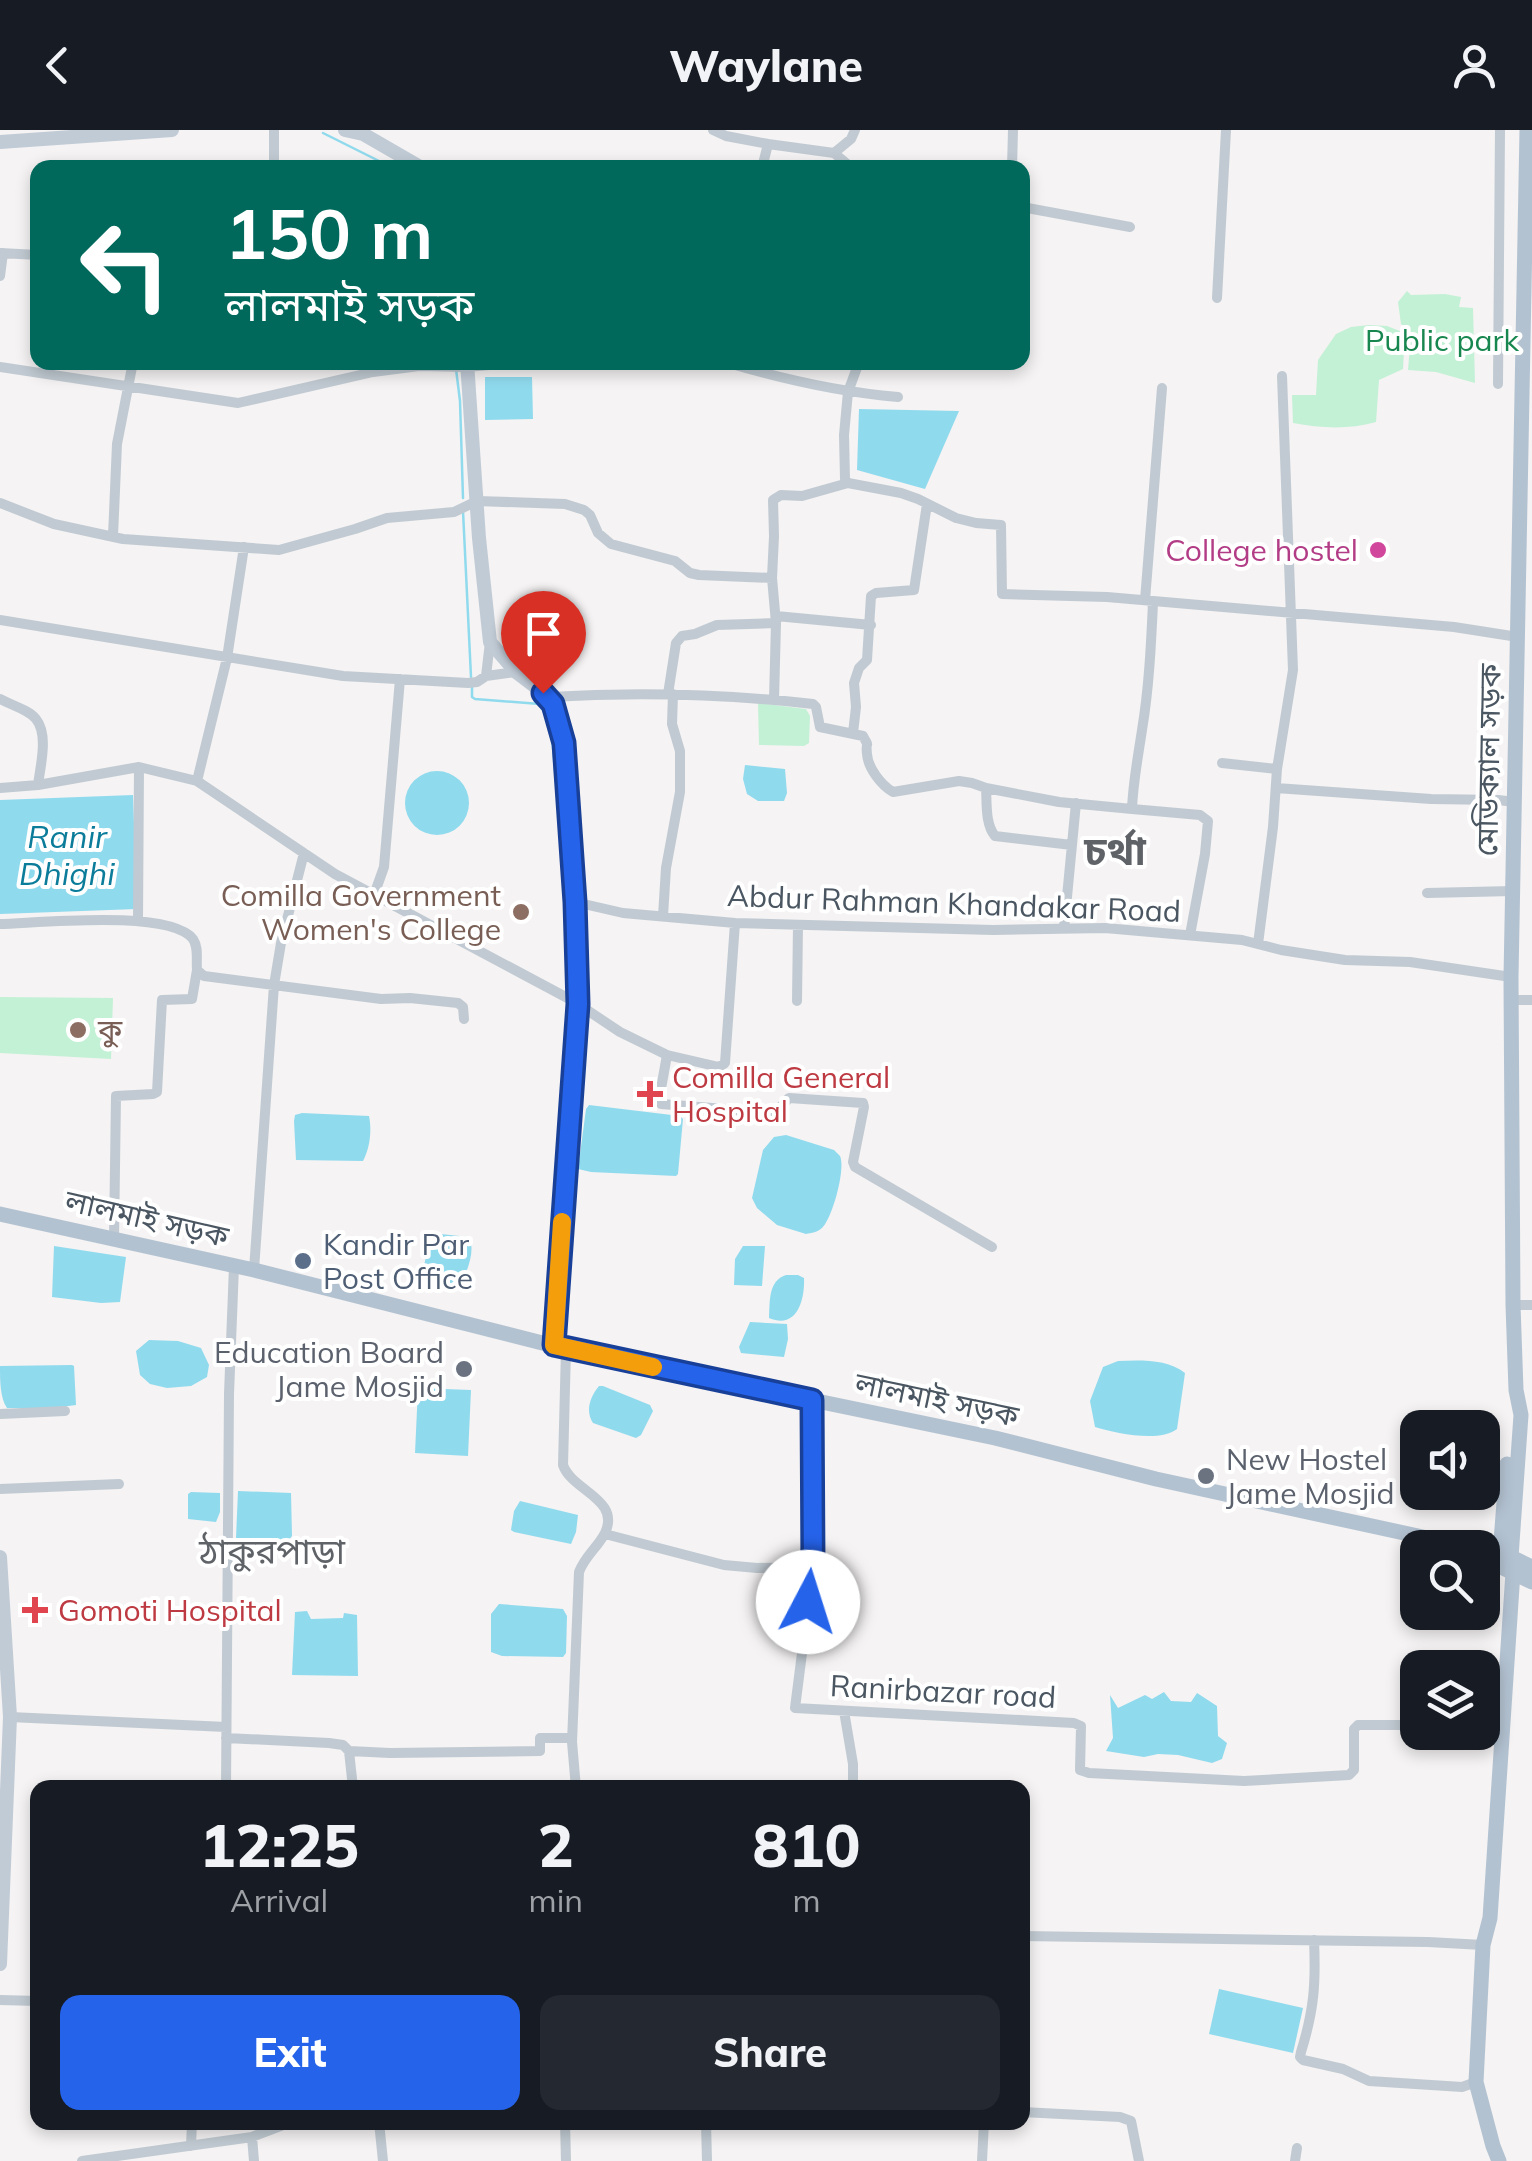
<!DOCTYPE html>
<meta charset="utf-8">
<style>
:root{--surface:#171b24;--page:#242831;--text:#f1f3f6;--muted:#9ea1a6;--accent:#2563eb}
body{margin:0;font-family:Mulish,"Noto Sans Bengali",sans-serif;background:var(--page);color:var(--text);height:100vh;display:flex;flex-direction:column;font-size:38px;white-space:nowrap}
*{box-sizing:border-box;margin:0}
p{font-size:32px;color:var(--muted)}
.icon{flex:none;width:55px;height:55px;fill:none;stroke:currentColor;stroke-width:2;stroke-linecap:round;stroke-linejoin:round}
.map{position:relative;flex:1;overflow:hidden}
.side{position:absolute;left:30px;top:1650px;width:1000px;height:350px;display:flex;flex-direction:column;background:var(--surface);border-radius:20px;box-shadow:0 5px 15px #0003}
.side>*{flex:none}
.top-card{position:absolute;left:30px;top:30px;width:1000px;height:210px;border-radius:20px;box-shadow:0 5px 15px #0003;background:#00695c;color:#fff;overflow:hidden}
.buttons{position:absolute;left:1400px;top:1280px;display:grid;gap:20px}
.buttons a{display:grid;place-items:center;width:100px;height:100px;border-radius:20px;background:var(--surface);box-shadow:0 5px 15px #0003;font-size:50px}
.pin{position:absolute;display:grid;place-items:center;width:85px;height:85px;color:#fff;margin:-102px -42px;border-radius:50% 50% 50% 0;rotate:-45deg;box-shadow:0 0 10px #0007}
.pin .icon{rotate:45deg}
.me{position:absolute;width:110px;margin:-55px;rotate:5deg;stroke-linejoin:round;filter:drop-shadow(0 0 8px #0008)}
.turn{display:flex;align-items:center;gap:35px;height:210px;padding:0 30px;font-size:45px}
.turn .icon{width:130px;height:130px;stroke-width:2.5}
.turn b{display:block;font-size:70px;line-height:85px}
.eta{display:flex;justify-content:space-evenly;align-items:center;height:170px;text-align:center}
.eta b{font-size:60px;font-weight:800;line-height:70px}
.cta{display:flex;gap:20px;margin-top:auto;padding:20px 30px}
.cta a{flex:1;height:115px;border-radius:20px;background:var(--accent);color:#fff;font-size:40px;font-weight:800;line-height:115px;text-align:center}
.cta a+a{background:var(--page);color:var(--text)}
header{display:flex;justify-content:space-between;align-items:center;height:130px;padding:0 30px;background:var(--surface);font-size:45px;font-weight:800}
.map>svg:first-child{display:block}
</style>
<header><svg class="icon" aria-label="back" viewBox="0 0 24 24"><path d="M15 5l-7 7 7 7"/></svg>Waylane<svg class="icon" aria-label="person" viewBox="0 0 24 24"><circle cx="12" cy="8" r="4"/><path d="M4 21q1-7 8-7t8 7"/></svg></header>
<div class="map">
<svg width="1532" height="2031" viewBox="0 0 1532 2031">
<rect width="100%" height="100%" fill="#f5f3f3"/>
<path fill="#c3f1d5" d="M1407 161 1411 165 1445 164 1461 167 1459 177 1473 178 1475 253 1436 242 1408 240 1411 203 1401 194 1398 172Z
M1369 195 1387 196 1405 203 1403 239 1379 250 1376 292C1347 300 1321 298 1293 293L1292 265H1316L1318 230 1336 204 1351 197Z
M758 573 806 579 810 586 809 613 804 616 759 615Z
M0 867 113 868 111 929 0 923Z"/>
<path fill="#90daee" d="M485 247H532L533 289 485 290Z
M859 279 959 281 925 359 857 340Z
M745 635 785 639 787 663 784 671H758L747 664 743 649Z
M405 673a32 32 0 1 1 64 0a32 32 0 1 1-64 0Z
M133 665 137 779 0 784V670Z
M589 975 680 986 683 989 678 1044 676 1046 591 1042 578 1039 586 979Z
M302 983 369 986C372 1000 370 1018 363 1031L296 1030 294 991 295 985Z
M786 1005 834 1020C836 1022 838 1024 840 1026 846 1039 832 1089 822 1098 818 1102 811 1103 806 1104L777 1095 757 1078 752 1068 763 1020 774 1007Z
M431 1103 469 1107C476 1121 467 1143 459 1156L422 1145Z
M54 1116 126 1127 120 1172 101 1173 52 1167Z
M743 1116H765L762 1156 734 1155 735 1129Z
M786 1145H798L804 1148C805 1170 797 1200 769 1188 770 1171 768 1151 786 1145Z
M750 1192 787 1194 788 1209 784 1227 741 1223 739 1217Z
M149 1210 178 1211 201 1218 209 1235 207 1247 191 1256 167 1258 150 1254 140 1245 136 1221Z
M1118 1231C1140 1230 1168 1229 1185 1243L1177 1299C1159 1313 1115 1303 1095 1297L1090 1271 1103 1237Z
M72 1235 74 1236 76 1275 53 1278H7C0 1268 0 1250 0 1236Z
M599 1256H603L650 1275 653 1281 641 1305 636 1308 593 1293C585 1281 590 1267 599 1256Z
M418 1258 471 1260 468 1326 415 1323Z
M238 1361 291 1363 292 1406 289 1410 236 1408Z
M191 1362 220 1363V1382L216 1392 188 1389V1364Z
M520 1371 578 1385 576 1402 571 1414 514 1402 511 1400 514 1381Z
M499 1474 563 1479 567 1486 566 1523 563 1527 502 1526 491 1522V1484Z
M307 1481 311 1489 343 1488 344 1483 357 1485 358 1546 292 1545 295 1482Z
M1164 1562 1171 1571 1191 1572 1197 1563 1217 1576 1218 1606 1227 1613 1222 1629 1212 1633 1178 1625 1158 1624 1144 1627 1106 1621 1113 1608 1110 1565 1118 1578 1145 1565 1152 1569Z
M1219 1859 1303 1878 1293 1923 1209 1904Z"/>
<g fill="none" stroke-linecap="round" stroke-linejoin="round">
<path stroke="#90daee" stroke-width="2.5" d="M323 3 393 38
M456 239 460 271 463 368
M463 381 471 547
M472 555V567L475 569 540 574 548 590 552 607 569 797
M558 1066 564 979"/>
<path stroke="#c1cad2" stroke-width="10" d="M274 0V38
M713 0 726 6 768 14
M834 23 852 38
M762 38 768 14 834 23 851 9 855 0
M1012 38 1013 0
M1022 77 1130 97
M0 123 38 125
M0 146 3 123
M1217 168 1226 0
M725 232C782 249 838 262 898 267
M859 232 848 262 844 305 845 349 848 353 901 363 918 369 956 388 976 393 1001 395 1002 464 1107 467 1454 497 1518 507
M0 237 238 273 373 242 419 236 466 237 524 232
M1498 254 1500 0
M1162 258 1145 470 1153 473C1151 515 1149 558 1142 600 1138 627 1133 652 1132 679L1200 685 1208 691 1205 724 1190 805
M0 373 54 394 123 409 279 420 355 399 387 388 454 382 477 371 565 374 584 380 590 385 598 403 611 414 675 431 690 443 699 445 772 448
M113 406 117 314 133 232
M776 486 871 495
M0 490 343 546 468 553 477 552 486 546 516 542
M486 546 490 512
M668 564 676 513 682 506 695 504 717 495 776 493
M549 567C636 562 725 564 813 574L816 577 820 597 863 606C871 621 865 607 867 624 868 638 881 655 893 662L959 651 972 653 986 658 1059 672 1132 679
M0 569C11 575 29 580 36 589 49 605 40 637 38 655L139 637 197 651 335 744 575 872 620 902 667 925 659 970 661 974 775 983 789 968 863 973 864 977 853 1032 855 1037 992 1117
M774 570 776 493 772 448 774 406 773 370 781 365 802 366 848 353
M853 603 856 577 854 553 859 538 867 530 871 466 876 463 914 460 927 374
M1222 633 1277 639
M197 651 227 528 244 417
M0 658 38 655
M986 658C987 673 985 694 995 706L1072 715
M1276 658 1431 669 1498 670 1515 672
M1427 763 1513 761
M374 765 384 737 400 549
M575 772 623 783 735 793 993 800 1105 798 1242 810 1281 820 1345 830 1410 832 1511 847
M663 786 666 738 680 662V621L672 594 673 564
M138 790 139 637
M0 794C39 793 169 779 193 809 199 818 196 829 197 840L204 846 381 869 410 868 458 873 463 877 464 889
M1064 798 1076 673
M1258 814 1273 697 1277 639 1293 540 1282 246
M1511 870H1532
M797 871 798 795
M667 925 719 937 725 933 735 793
M114 1108 116 966 153 964 157 962 162 870 192 869 197 840
M254 1140 274 855 281 813 304 723
M1513 1175H1532
M566 1219 563 1335C572 1361 621 1369 605 1403 598 1417 585 1426 579 1442L572 1612 576 1658
M812 1270 813 1437 795 1578 1074 1593 1081 1596 1080 1640 1089 1643 1244 1651 1349 1645 1354 1640V1599L1358 1595H1418
M0 1284 65 1281
M0 1359 119 1354
M605 1404 724 1435 757 1438 813 1437
M844 1581 853 1634V1658
M10 1587 226 1597
M1482 1597H1494
M226 1608 329 1613 343 1615 349 1621 390 1623 540 1621V1608H572
M349 1621 353 1658
M226 1658 229 1264 234 1136
M1022 1806 1428 1812 1483 1815
M1314 1810C1316 1854 1314 1880 1301 1922L1300 1927 1303 1930 1343 1939 1369 1951 1462 1957 1476 1952
M0 1870 38 1871
M1022 1982 1120 1987 1131 1991 1139 2031
M379 1992 383 2031
M565 1992 566 2031
M706 1992 707 2031
M252 2007 254 2031
M191 2016 192 1992
M82 2031 252 2007 291 1992
M982 2031 984 1992
M1295 2031 1297 2018"/>
<path stroke="#c1cbd6" stroke-width="14" d="M345 0 363 4 422 38
M0 12 172 0
M467 232 479 408 490 512 516 542 549 567 559 590 564 613 575 772 578 874 554 1215
M0 1427 10 1587 0 1834"/>
<path stroke="#b3c2d1" stroke-width="15" d="M0 1084 254 1140 566 1219 995 1308 1156 1349 1473 1418
M1482 1420 1511 1427 1532 1437
M1500 1424 1507 1334
M1511 1427 1521 1285 1516 1260 1513 1175 1511 847 1527 0
M1482 1432 1503 1438 1532 1452
M1499 2031 1493 2016 1476 1952 1483 1815 1490 1788 1513 1442"/>
</g>
<g fill="none" stroke-linecap="round" stroke-linejoin="round">
<defs>
<path id="route" d="M543 563 553 574 564 613 575 772 578 874 554 1215 812 1270 813 1437 808 1472"/>
</defs>
<use href="#route" stroke="#184099" stroke-width="25"/>
<use href="#route" stroke="#2563eb" stroke-width="18"/>
<path stroke="#f59e0b" stroke-width="18" d="M562 1092 554 1215 653 1237"/>
</g>
<circle fill="#d1479c" stroke="#fff" stroke-width="4" cx="1378" cy="420" r="10"/>
<g fill="#8d6e63" stroke="#fff" stroke-width="4">
<circle cx="521" cy="782" r="10"/>
<circle cx="78" cy="900" r="10"/>
</g>
<g fill="#e0444e" stroke="#fff" stroke-width="4">
<path d="M645 949h10v10h10v10h-10v10h-10v-10h-10v-10h10z"/>
<path d="M30 1465h10v10h10v10h-10v10h-10v-10h-10v-10h10z"/>
</g>
<circle fill="#5c6f8a" stroke="#fff" stroke-width="4" cx="303" cy="1131" r="10"/>
<g fill="#6b7280" stroke="#fff" stroke-width="4">
<circle cx="464" cy="1239" r="10"/>
<circle cx="1206" cy="1346" r="10"/>
</g>
<g text-anchor="middle" dominant-baseline="central" stroke-width="8" stroke-linejoin="round" paint-order="stroke">
<g font-size="30" fill="#17864f" stroke="#fff">
<text x="1442" y="210">Public park</text>
</g>
<g font-size="30" fill="#b23c85" stroke="#fff" text-anchor="end">
<text x="1358" y="420">College hostel</text>
</g>
<g font-size="30" fill="#4a5661" stroke="#fff">
<text transform="translate(1488 630) rotate(-89)">মেডিক্যাল সড়ক</text>
<text transform="translate(954 773) rotate(2)">Abdur Rahman Khandakar Road</text>
<text transform="translate(147 1088) rotate(13)">লালমাই সড়ক</text>
<text transform="translate(937 1269) rotate(12)">লালমাই সড়ক</text>
<text transform="translate(943 1561) rotate(3)">Ranirbazar road</text>
</g>
<g font-size="30" fill="#785e54" stroke="#fff" text-anchor="end">
<text x="501" y="765">Comilla Government<tspan x="501" dy="34">Women's College</tspan></text>
<text x="98" y="900" text-anchor="start">কু</text>
</g>
<g font-size="30" fill="#be3a42" stroke="#fff" text-anchor="start">
<text x="672" y="947">Comilla General<tspan x="672" dy="34">Hospital</tspan></text>
<text x="58" y="1480">Gomoti Hospital</text>
</g>
<g font-size="30" fill="#4e5e75" stroke="#fff" text-anchor="start">
<text x="323" y="1114">Kandir Par<tspan x="323" dy="34">Post Office</tspan></text>
</g>
<g font-size="30" fill="#5b616d" stroke="#fff" text-anchor="end">
<text x="444" y="1222">Education Board<tspan x="444" dy="34">Jame Mosjid</tspan></text>
<text x="1226" y="1329" text-anchor="start">New Hostel<tspan x="1226" dy="34">Jame Mosjid</tspan></text>
</g>
<g font-size="32" font-style="italic" fill="#0c7c9b" stroke="#fff">
<text x="67" y="706">Ranir<tspan x="67" dy="37">Dhighi</tspan></text>
</g>
<g font-size="35" fill="#5f6368" stroke="#fff">
<text x="272" y="1421">ঠাকুরপাড়া</text>
</g>
<g font-size="40" font-weight="bold" fill="#5f6368" stroke="#fff">
<text x="1115" y="720">চর্থা</text>
</g>
</g>
</svg>
<div class="buttons">
<a><svg class="icon" aria-label="sound" viewBox="0 0 24 24"><path d="M4 9h4l5-4v14l-5-4H4zM17 9q2 3 0 6"/></svg></a>
<a><svg class="icon" aria-label="search" viewBox="0 0 24 24"><circle cx="10" cy="10" r="6"/><path d="M15 15l6 6"/></svg></a>
<a><svg class="icon" aria-label="layers" viewBox="0 0 24 24"><path d="M12 4l9 5-9 5-9-5zM3 14l9 5 9-5"/></svg></a>
</div>
<div class="pin" style="left:543px;top:563px;background:#d93025"><svg class="icon" aria-label="arrive" viewBox="0 0 24 24"><path d="M6 21V4h12l-3 4 3 4H6"/></svg></div>
<svg class="me" style="left:808px;top:1472px" viewBox="-20 -20 40 40"><circle r="19" fill="#fff"/><path d="M0-13L10 11 0 6-10 11z" fill="#2563eb"/></svg>
<div class="top-card">
<div class="turn"><svg class="icon" aria-label="left" viewBox="0 0 24 24"><path d="M17 20v-9H6M10 6l-5 5 5 5"/></svg><div><b>150 m</b>লালমাই সড়ক</div></div>
</div>
<section class="side">
<div class="eta">
<div><b>12:25</b><p>Arrival</p></div>
<div><b>2</b><p>min</p></div>
<div><b>810</b><p>m</p></div>
</div>
<div class="cta"><a>Exit</a><a>Share</a></div>
</section>
</div>
